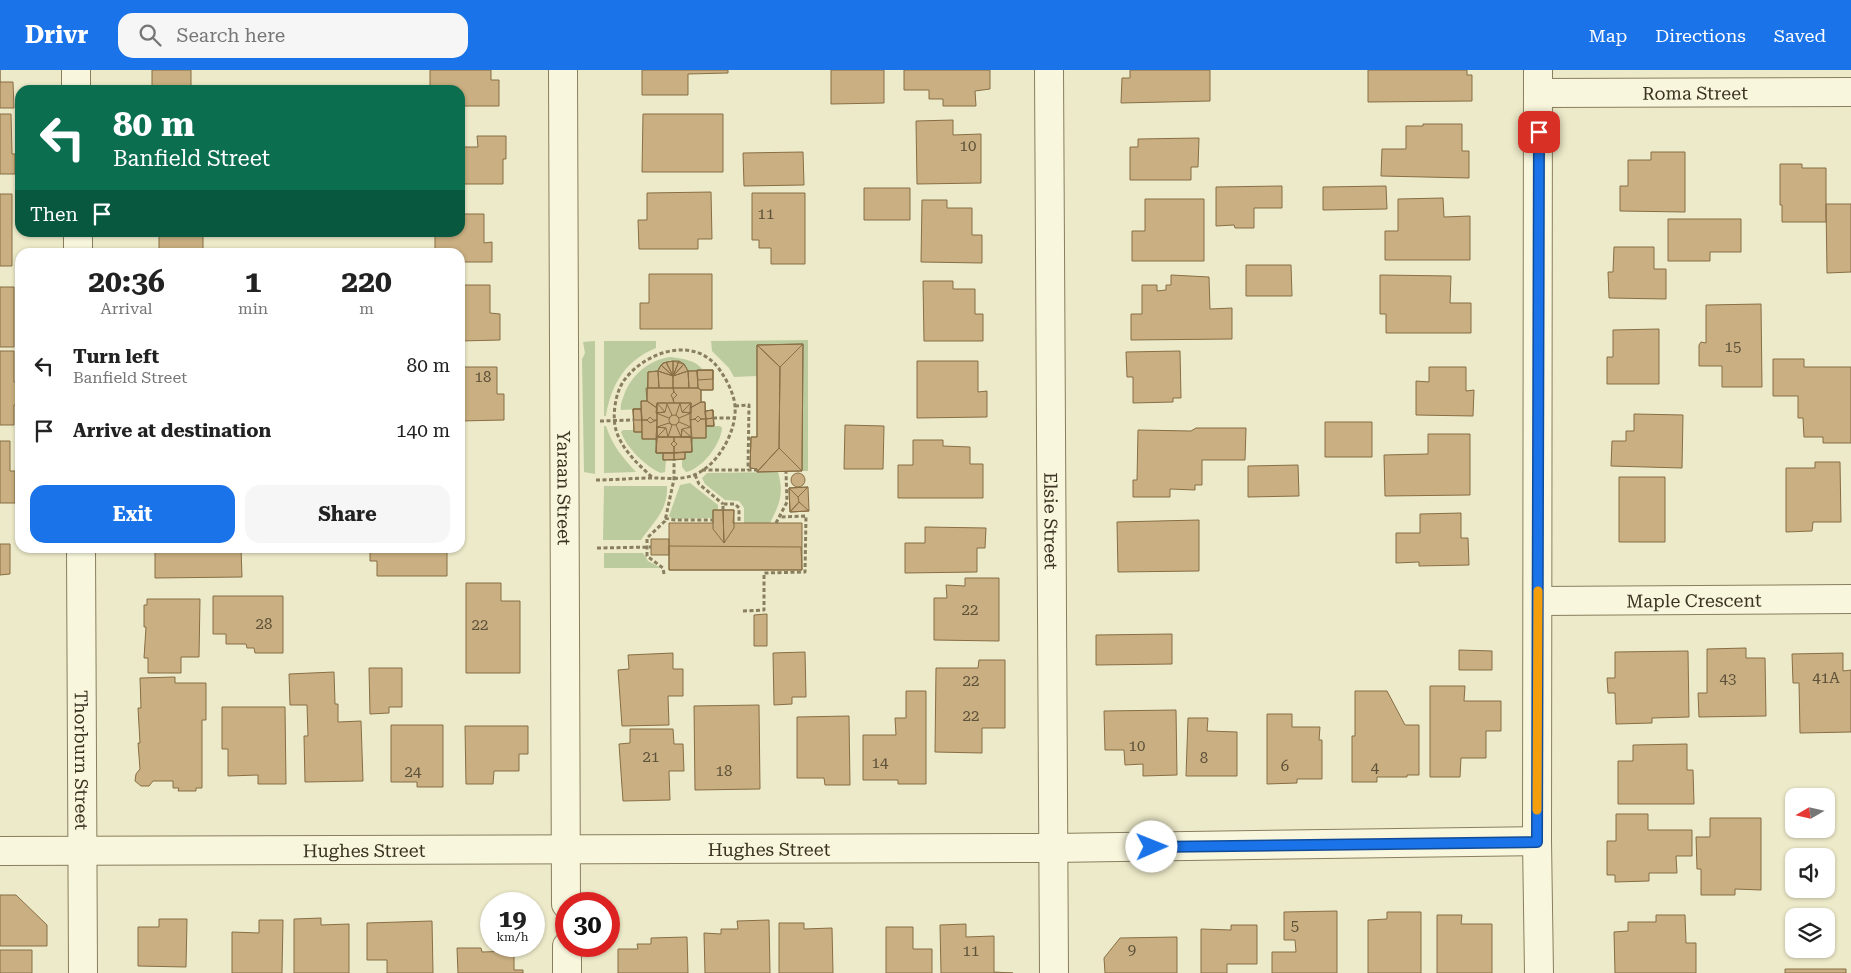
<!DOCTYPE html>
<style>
:root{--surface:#fff;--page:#f6f6f6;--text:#222;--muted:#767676;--accent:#1a73e8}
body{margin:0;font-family:"Roboto Serif",serif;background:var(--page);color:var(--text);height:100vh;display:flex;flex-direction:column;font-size:19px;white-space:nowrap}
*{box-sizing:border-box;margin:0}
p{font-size:16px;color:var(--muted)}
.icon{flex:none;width:28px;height:28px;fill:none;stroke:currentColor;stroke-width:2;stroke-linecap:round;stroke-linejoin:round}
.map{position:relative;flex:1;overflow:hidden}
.side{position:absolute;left:15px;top:178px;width:450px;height:305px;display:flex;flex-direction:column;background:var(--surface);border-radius:15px;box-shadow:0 1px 4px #0004}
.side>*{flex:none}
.banner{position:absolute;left:15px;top:15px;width:450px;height:152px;border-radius:15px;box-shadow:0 1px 4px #0004;background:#0b6e4f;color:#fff;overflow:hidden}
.needle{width:32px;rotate:261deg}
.fabs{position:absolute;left:1785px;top:718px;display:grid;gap:10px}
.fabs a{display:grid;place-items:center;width:50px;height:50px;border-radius:10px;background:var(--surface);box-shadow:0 1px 4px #0004;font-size:25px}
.speed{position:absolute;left:480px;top:822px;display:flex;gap:10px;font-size:25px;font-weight:700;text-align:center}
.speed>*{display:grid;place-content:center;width:65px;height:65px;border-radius:50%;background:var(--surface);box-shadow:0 1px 4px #0004;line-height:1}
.speed small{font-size:12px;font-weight:400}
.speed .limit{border:8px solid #d22;background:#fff;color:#111}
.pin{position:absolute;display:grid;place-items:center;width:42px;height:42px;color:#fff;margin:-21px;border-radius:10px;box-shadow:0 2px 8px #0006}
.me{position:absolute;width:55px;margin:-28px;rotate:89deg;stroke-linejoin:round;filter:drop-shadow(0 0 4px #0008)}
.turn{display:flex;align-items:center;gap:18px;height:105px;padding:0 15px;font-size:22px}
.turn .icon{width:65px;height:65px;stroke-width:2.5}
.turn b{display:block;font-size:35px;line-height:42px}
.then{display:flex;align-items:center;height:48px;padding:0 15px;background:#0003;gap:10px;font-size:19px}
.eta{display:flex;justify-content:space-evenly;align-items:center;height:85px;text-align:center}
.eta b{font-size:30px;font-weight:700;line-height:35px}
.button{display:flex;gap:10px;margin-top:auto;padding:10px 15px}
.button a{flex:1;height:58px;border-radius:15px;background:var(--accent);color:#fff;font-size:20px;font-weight:700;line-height:58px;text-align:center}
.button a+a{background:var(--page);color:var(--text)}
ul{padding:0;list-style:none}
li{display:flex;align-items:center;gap:15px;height:65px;padding:0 15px}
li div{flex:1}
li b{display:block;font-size:19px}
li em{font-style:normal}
header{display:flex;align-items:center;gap:30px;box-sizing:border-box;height:70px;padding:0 25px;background:var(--accent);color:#fff}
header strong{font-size:24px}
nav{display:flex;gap:28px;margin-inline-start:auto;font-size:18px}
.search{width:350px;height:45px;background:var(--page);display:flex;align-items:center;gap:12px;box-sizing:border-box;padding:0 18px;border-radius:15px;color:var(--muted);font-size:19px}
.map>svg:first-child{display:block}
</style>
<header>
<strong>Drivr</strong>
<div class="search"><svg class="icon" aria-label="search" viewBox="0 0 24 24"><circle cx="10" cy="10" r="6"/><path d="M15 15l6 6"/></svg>Search here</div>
<nav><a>Map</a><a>Directions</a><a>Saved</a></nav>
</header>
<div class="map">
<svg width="1851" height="903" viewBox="0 0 1851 903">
<rect width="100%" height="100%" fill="#edeac9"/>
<path fill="#bbcb9d" d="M808 270V401H802L803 275H758L757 306 734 307 729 298 712 281 711 271Z
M595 271V404L584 402 582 289 585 283 583 272Z
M604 271H656V278C626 290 611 314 606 346H604Z
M671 287C683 289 696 290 703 300L688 301C682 289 662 285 658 301L648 302 647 331 641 339 621 340C620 335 622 331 624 325 631 305 650 289 671 287Z
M604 356H606C612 375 623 388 636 402L604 403Z
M706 356H720L722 358C721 374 702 399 686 402L682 397V390L685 389V382H692V368H706Z
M623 360H634V362H642V369H656V383H663V390H666L665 402 661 403C646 397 626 377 621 362Z
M778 402C784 424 780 433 770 453H744V438L739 431 725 430 705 414 702 408 707 403Z
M690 413 718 435V440H713V448L673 449 669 446 680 415Z
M604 416H667C668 441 654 451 641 470H603Z
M604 483H643L648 491 661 498H604Z"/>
<path fill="#c9af81" stroke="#876e45" d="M0 0V12H13L14 38H0Z
M152 0H191V20H152Z
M430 0H491V10H499V36H460V20H430Z
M642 0H728V3L688 4V25H642Z
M831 0H884V33L831 34Z
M904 0H990V19L975 21 976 36H943V29H929V20H904Z
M1130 0H1210V31L1121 33 1122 8H1130Z
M1368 0H1467V5H1472V31L1368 32Z
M0 44H11L12 84H15V104H0Z
M643 44H723V102H642Z
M953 50V65L981 64V113L917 114 916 51Z
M1423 54H1462V81H1469V108L1381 106 1382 79H1406V56H1423Z
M477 66H506V89H503V114H460V77H478Z
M1199 68 1198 97H1191V110H1130V77H1138V69Z
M803 82 804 115 744 116 743 83Z
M1651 82H1685V142L1620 141V116H1628V90H1651Z
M1780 94H1802V98H1826V152H1782V135H1780Z
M1282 116V138H1254V158H1235L1234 155 1216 156V117Z
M1386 116 1387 139 1323 140V117Z
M864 118H910V150H864Z
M711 122 712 169H698V179H639L638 150H647V123Z
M752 123H805V194H771V178H759V170H752Z
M0 124H12V196H0Z
M1443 128 1444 147 1470 146V190H1385V161H1398V129Z
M1145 129H1204V191H1132V161H1145Z
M922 130H947V138H972V165H982V193L921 192Z
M1826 134H1851V202L1827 203Z
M460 144H484V173L492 172V192H460V182H435V162H460Z
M1668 149H1741V182H1710V191H1668Z
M159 162H203V181L159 182Z
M1614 177H1654V199H1666V229L1609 228 1608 202H1613Z
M1246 195H1291L1292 226H1246Z
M649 204H712V259H640V233H649Z
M1171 205 1209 207 1210 239 1232 238V269L1131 270V244H1142V215H1157V221L1166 220V215H1171Z
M1380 205 1451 206 1450 233H1471V263H1386V244H1380Z
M923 211H953V219H975V244H983V271H924Z
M460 215H490V243L500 244V270L460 271Z
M0 217H14V277H0Z
M1761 234 1762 317H1722V296H1699V275L1701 272 1706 273V235Z
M1659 259V314H1607V287H1613V260Z
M803 274 802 401 757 402V399L750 398 751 367H757V275Z
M803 274 780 297 757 275Z
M803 274 802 401 779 378 780 297Z
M757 275 780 297 779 378 757 402V399L750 398 751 367H757Z
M0 281H14V312L19 313V335H14V355H0Z
M1180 281 1181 328H1173V332L1133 333V307H1127L1126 282Z
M1773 289H1804V297H1851V373H1823V367H1804L1803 348H1798V326H1773Z
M673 291 684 294 688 301 713 300V320H701V332H705V341L713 340 714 356H706V368H692V382H685V389L663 390V383H656V369H642V362H634L633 339H641V331H647L648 302 658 301 659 298 663 293Z
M673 291H679L673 306Z
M673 291V306L666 292Z
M679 291 684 294 673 306Z
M917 291H978V322L987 321V347L917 348Z
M666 292 673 306 661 295Z
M684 294 688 301 673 306Z
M661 295 673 306 658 301Z
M460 297H497V324H504V350L460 351Z
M1429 297H1466V321L1474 320 1473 346 1416 345V311L1429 312Z
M697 300H713V320H701L698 318Z
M697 300H713V309L698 310Z
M658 301 659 318H648V302Z
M658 301 673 306V318H659Z
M688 301 689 318H673V306Z
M688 301H697L698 318H689Z
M646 318H673L674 322 671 325 673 329 674 333H657V338L647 331Z
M673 318H698L701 320V332L690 338 691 333H674L673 329 677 325 674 322Z
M641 331H647L657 338V350H653L650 347 647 350H642Z
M701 332H705L706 349H701L698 346 695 349 690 350V338Z
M657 333H691V367H657Z
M657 333 665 342 656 343Z
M680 333 682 342 691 343 679 348 676 345Z
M691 333V343L682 342Z
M667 334 672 345 669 348 656 343 665 342Z
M633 339H641L642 362H634Z
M633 339H641L642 350H634Z
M713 340 714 356H706L705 341Z
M713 340V348L706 349 705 341Z
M1634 344 1683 345 1682 398 1611 396 1612 371H1626V361H1634Z
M669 350a5 5 0 1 1 10 0a5 5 0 1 1-10 0Z
M713 348 714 356H706V349Z
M695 349 698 352 701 349H706V368H692L690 350Z
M642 350H647L650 353 657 350 656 369H642Z
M679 352 691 357 682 359 681 367 676 355Z
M1325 352H1372V387H1325Z
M669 353 672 355 668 367 666 358 657 357Z
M845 355 884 356 883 399H844Z
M657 357 666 358 657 367Z
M1196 358H1246L1245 390H1202V415H1195V420L1170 419V427H1133V410H1137L1138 360 1191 361Z
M682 359 691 367H681Z
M1428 364H1470V425L1385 426 1384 385 1428 384Z
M657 367H691L692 382 656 383Z
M657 367H674V371L671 374 674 377V383H656Z
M674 367H691L692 382 674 383V377L677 374 674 371Z
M913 370H943V376L970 377V394H983V428H898V395H913Z
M0 371H10V401H15V433H0Z
M779 378 802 401 757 402Z
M685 382V389L674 390V383Z
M663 383H674V390H663Z
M1815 392H1840L1841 452H1813L1812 461 1786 462V398H1815Z
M1298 395 1299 426 1248 427V396Z
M791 410a7 7 0 1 1 14 0a7 7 0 1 1-14 0Z
M1619 407H1665V472H1619Z
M808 417 809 441 790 442 789 418Z
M808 417 798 427 789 418Z
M789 418 798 427 799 432 790 442Z
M799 432 809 441 790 442Z
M713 440H734L733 453H802V500H669V453H713Z
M713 440H723L724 473 713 459Z
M723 440H734V458L724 473Z
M1461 443V468H1468L1469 495 1419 496V492L1396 493V463H1420V444Z
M1199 450V501L1118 502 1117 452Z
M925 457 986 458 985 478H977V502L905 503V473H925Z
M651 469H669V485H651Z
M0 474H10V504L0 505Z
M669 476 801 477 802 500H669Z
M155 478H241L242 507 155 508Z
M370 478H447V506H377V491H370Z
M965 508H999V571L934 570V528H947L946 515 965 516Z
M466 513H501V531H520V603H466Z
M213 526H283V583H255L254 578H247L246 574H226V564H213Z
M147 529H200L199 587H181V603H148V588H144L146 557H144V535H147Z
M767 544V576H754V545Z
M1172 564V594L1096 595V565Z
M1746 578V588H1765L1766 646 1699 647 1698 623H1707V579Z
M1459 580 1492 581V600H1459Z
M1688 581 1689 647 1652 648V653L1616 654 1615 623H1608L1607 608H1615V582Z
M805 582 806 627H792V634L774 635 773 583Z
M673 583V599H683V626H668L669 655 622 656 618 600 629 599 628 585Z
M1843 583V601L1851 600V662L1800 663 1799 613H1793L1792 584Z
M979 590H1005V658H982V683L935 682 936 598H978Z
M369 598H402V637H389V643L370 644Z
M334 602 335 634H338V652L361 651 363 711 305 712 304 666H308L307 635H290L289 604Z
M175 607V613H206V650H202V718H196V721H178L179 718H173V711H153L149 716H141L135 711 136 704 140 699 138 673H140L138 638H141L140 608Z
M1430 616H1465L1464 631H1501V661H1486V688H1461L1460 707H1430Z
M906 621H926V714H898V710H863V665H896L895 648H906Z
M1355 621H1387L1405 655H1419V705H1407V707H1377V712H1352V666H1355Z
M759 635 760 719 695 720 694 636Z
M222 637H285L286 714H258V705L228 706V679H222Z
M1176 640 1177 705 1143 706V694L1125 695 1124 680H1105L1104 641Z
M1267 644H1292V657H1320L1319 670H1322V709H1297V713L1267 714Z
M849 646 850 715H825L824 708H797V647Z
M1188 648H1208L1207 661 1237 662V706H1186Z
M391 655H443V717H417V712H391Z
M465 656H528V684H519V701H494L493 714H466Z
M630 659H673L674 674H683L684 701H669L670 730 623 731 619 674 630 673Z
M1687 674V700H1693L1694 734H1618V691H1633V675Z
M1616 744H1648V760H1692V786H1676L1677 803H1649V811L1615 812V805H1607V771H1616Z
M1710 748H1761V820L1735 819V825H1701V799H1697L1696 767H1710Z
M0 825H16L47 855V876H0Z
M1337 841V903H1272V882H1296L1295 870H1284V842Z
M1387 842H1421V903H1368V850L1387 849Z
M1437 845H1462L1461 854H1492V903H1437Z
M1656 845H1685L1686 873H1696V903H1615L1614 862 1628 861V852H1656Z
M321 848V855L349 854V903H294V849Z
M159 849H187L186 897 138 896V857H159Z
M259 850H283L282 903H232V862L259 863Z
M769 850 770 903H705L704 863 721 864V859H738L737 851Z
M432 851 433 903H387V890H367V853Z
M779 853H804V859L832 858 833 903H779Z
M966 854V867L994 866V902L1013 903H941L940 855Z
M1231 855H1257V894H1227V903H1201V859L1231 860Z
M886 857H913V879H932V903H886Z
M687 867 688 903H618V879H638L637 874H651V868Z
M1177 867V903H1105L1104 888 1120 868Z
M457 878H481L482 882 514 881V900H523V903H458Z
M0 880H32V903H0Z
M1785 899H1846V903H1785Z"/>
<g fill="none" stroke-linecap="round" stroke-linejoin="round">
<defs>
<g id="minor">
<path d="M76 0V20"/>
<path id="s1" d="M563 0 566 834"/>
<path id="s2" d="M1049 0 1054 903"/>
<path d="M1538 0 1537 771 1539 903"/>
<path id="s3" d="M1539 23 1851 22"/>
<path d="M78 162V182"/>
<path id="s4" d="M81 478 83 903"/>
<path id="s5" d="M1538 531 1851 529"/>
<path id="s6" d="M0 781 1053 778 1537 771"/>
<path d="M567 876V903"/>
</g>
</defs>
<use href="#minor" stroke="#897e5e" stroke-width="30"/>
<path stroke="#897e5e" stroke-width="3" stroke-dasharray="4 2.5" stroke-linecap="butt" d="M735 336 749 335 748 400
M713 348H734
M600 351 634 350
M702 400H757
M695 405 699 414 723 434
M596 410C615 410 634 408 653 408 665 408 679 410 691 406 716 399 737 362 735 337 735 324 723 302 714 293 687 266 641 285 623 312 615 324 612 347 616 360 622 380 638 394 653 408
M723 440V434H735L739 438V453
M665 448 674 450H713
M776 453 787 432 786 402
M597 478 651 477
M664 504 663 498 647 486V468L665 451 674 409V390
M743 541 764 540V503L805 502 806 446 779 447"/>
<use href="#minor" stroke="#f8f6dc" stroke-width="28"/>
</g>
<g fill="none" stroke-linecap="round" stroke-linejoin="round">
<defs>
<path id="route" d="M1152 777 1537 772 1539 62"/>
</defs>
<use href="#route" stroke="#114b97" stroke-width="12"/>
<use href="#route" stroke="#1a73e8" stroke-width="9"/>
<path stroke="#f59e0b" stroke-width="9" d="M1537 740 1538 521"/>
</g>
<g text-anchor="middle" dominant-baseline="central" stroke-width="5" stroke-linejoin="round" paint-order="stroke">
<g font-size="15" fill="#5e5139">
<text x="968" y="76">10</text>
<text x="766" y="144">11</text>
<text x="1733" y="277">15</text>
<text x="483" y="307">18</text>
<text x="970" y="540">22</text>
<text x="264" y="554">28</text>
<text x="480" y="555">22</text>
<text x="1826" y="608">41A</text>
<text x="1728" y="609">43</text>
<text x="971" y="611">22</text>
<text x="971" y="646">22</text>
<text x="1137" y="676">10</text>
<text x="651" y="687">21</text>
<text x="1204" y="688">8</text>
<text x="880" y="693">14</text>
<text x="1285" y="696">6</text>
<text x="1375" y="698">4</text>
<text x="724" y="701">18</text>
<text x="413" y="702">24</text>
<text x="1295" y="856">5</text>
<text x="1132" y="880">9</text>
<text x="971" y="881">11</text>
</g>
<g font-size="18" fill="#3a3221" stroke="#f5f3d8">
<text stroke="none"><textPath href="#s3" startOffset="156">Roma Street</textPath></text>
<text stroke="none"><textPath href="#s1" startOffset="418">Yaraan Street</textPath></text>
<text stroke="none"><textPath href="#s2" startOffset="451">Elsie Street</textPath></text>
<text stroke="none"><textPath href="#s5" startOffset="156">Maple Crescent</textPath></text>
<text stroke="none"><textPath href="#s4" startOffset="212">Thorburn Street</textPath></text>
<text stroke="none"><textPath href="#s6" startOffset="769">Hughes Street</textPath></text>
<text stroke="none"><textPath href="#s6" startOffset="364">Hughes Street</textPath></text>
</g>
</g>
</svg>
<div class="fabs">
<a><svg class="needle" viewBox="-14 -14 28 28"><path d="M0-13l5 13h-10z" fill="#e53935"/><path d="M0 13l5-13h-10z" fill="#767676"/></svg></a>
<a><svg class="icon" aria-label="sound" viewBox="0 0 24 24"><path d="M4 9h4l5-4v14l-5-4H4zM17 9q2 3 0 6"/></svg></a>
<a><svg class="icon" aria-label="layers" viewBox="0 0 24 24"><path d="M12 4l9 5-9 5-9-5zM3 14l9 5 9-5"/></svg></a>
</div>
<div class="speed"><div>19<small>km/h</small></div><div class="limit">30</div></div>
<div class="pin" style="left:1539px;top:62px;background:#d93025"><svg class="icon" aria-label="arrive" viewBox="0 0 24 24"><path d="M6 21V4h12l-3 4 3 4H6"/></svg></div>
<svg class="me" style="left:1152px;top:777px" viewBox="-20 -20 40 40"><circle r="19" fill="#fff"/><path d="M0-13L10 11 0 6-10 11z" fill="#1a73e8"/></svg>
<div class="banner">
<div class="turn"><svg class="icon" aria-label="left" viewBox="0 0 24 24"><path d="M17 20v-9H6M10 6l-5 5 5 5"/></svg><div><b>80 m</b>Banfield Street</div></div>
<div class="then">Then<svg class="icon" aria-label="arrive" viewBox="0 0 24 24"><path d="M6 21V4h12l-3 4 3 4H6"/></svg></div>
</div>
<section class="side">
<div class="eta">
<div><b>20:36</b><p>Arrival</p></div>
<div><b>1</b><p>min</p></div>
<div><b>220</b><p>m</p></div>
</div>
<ul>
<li><svg class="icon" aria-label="left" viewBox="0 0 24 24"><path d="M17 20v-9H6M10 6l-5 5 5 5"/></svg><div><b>Turn left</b><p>Banfield Street</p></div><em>80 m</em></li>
<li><svg class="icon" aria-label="arrive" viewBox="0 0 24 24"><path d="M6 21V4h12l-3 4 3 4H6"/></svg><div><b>Arrive at destination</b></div><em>140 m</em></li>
</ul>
<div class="button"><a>Exit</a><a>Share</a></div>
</section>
</div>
